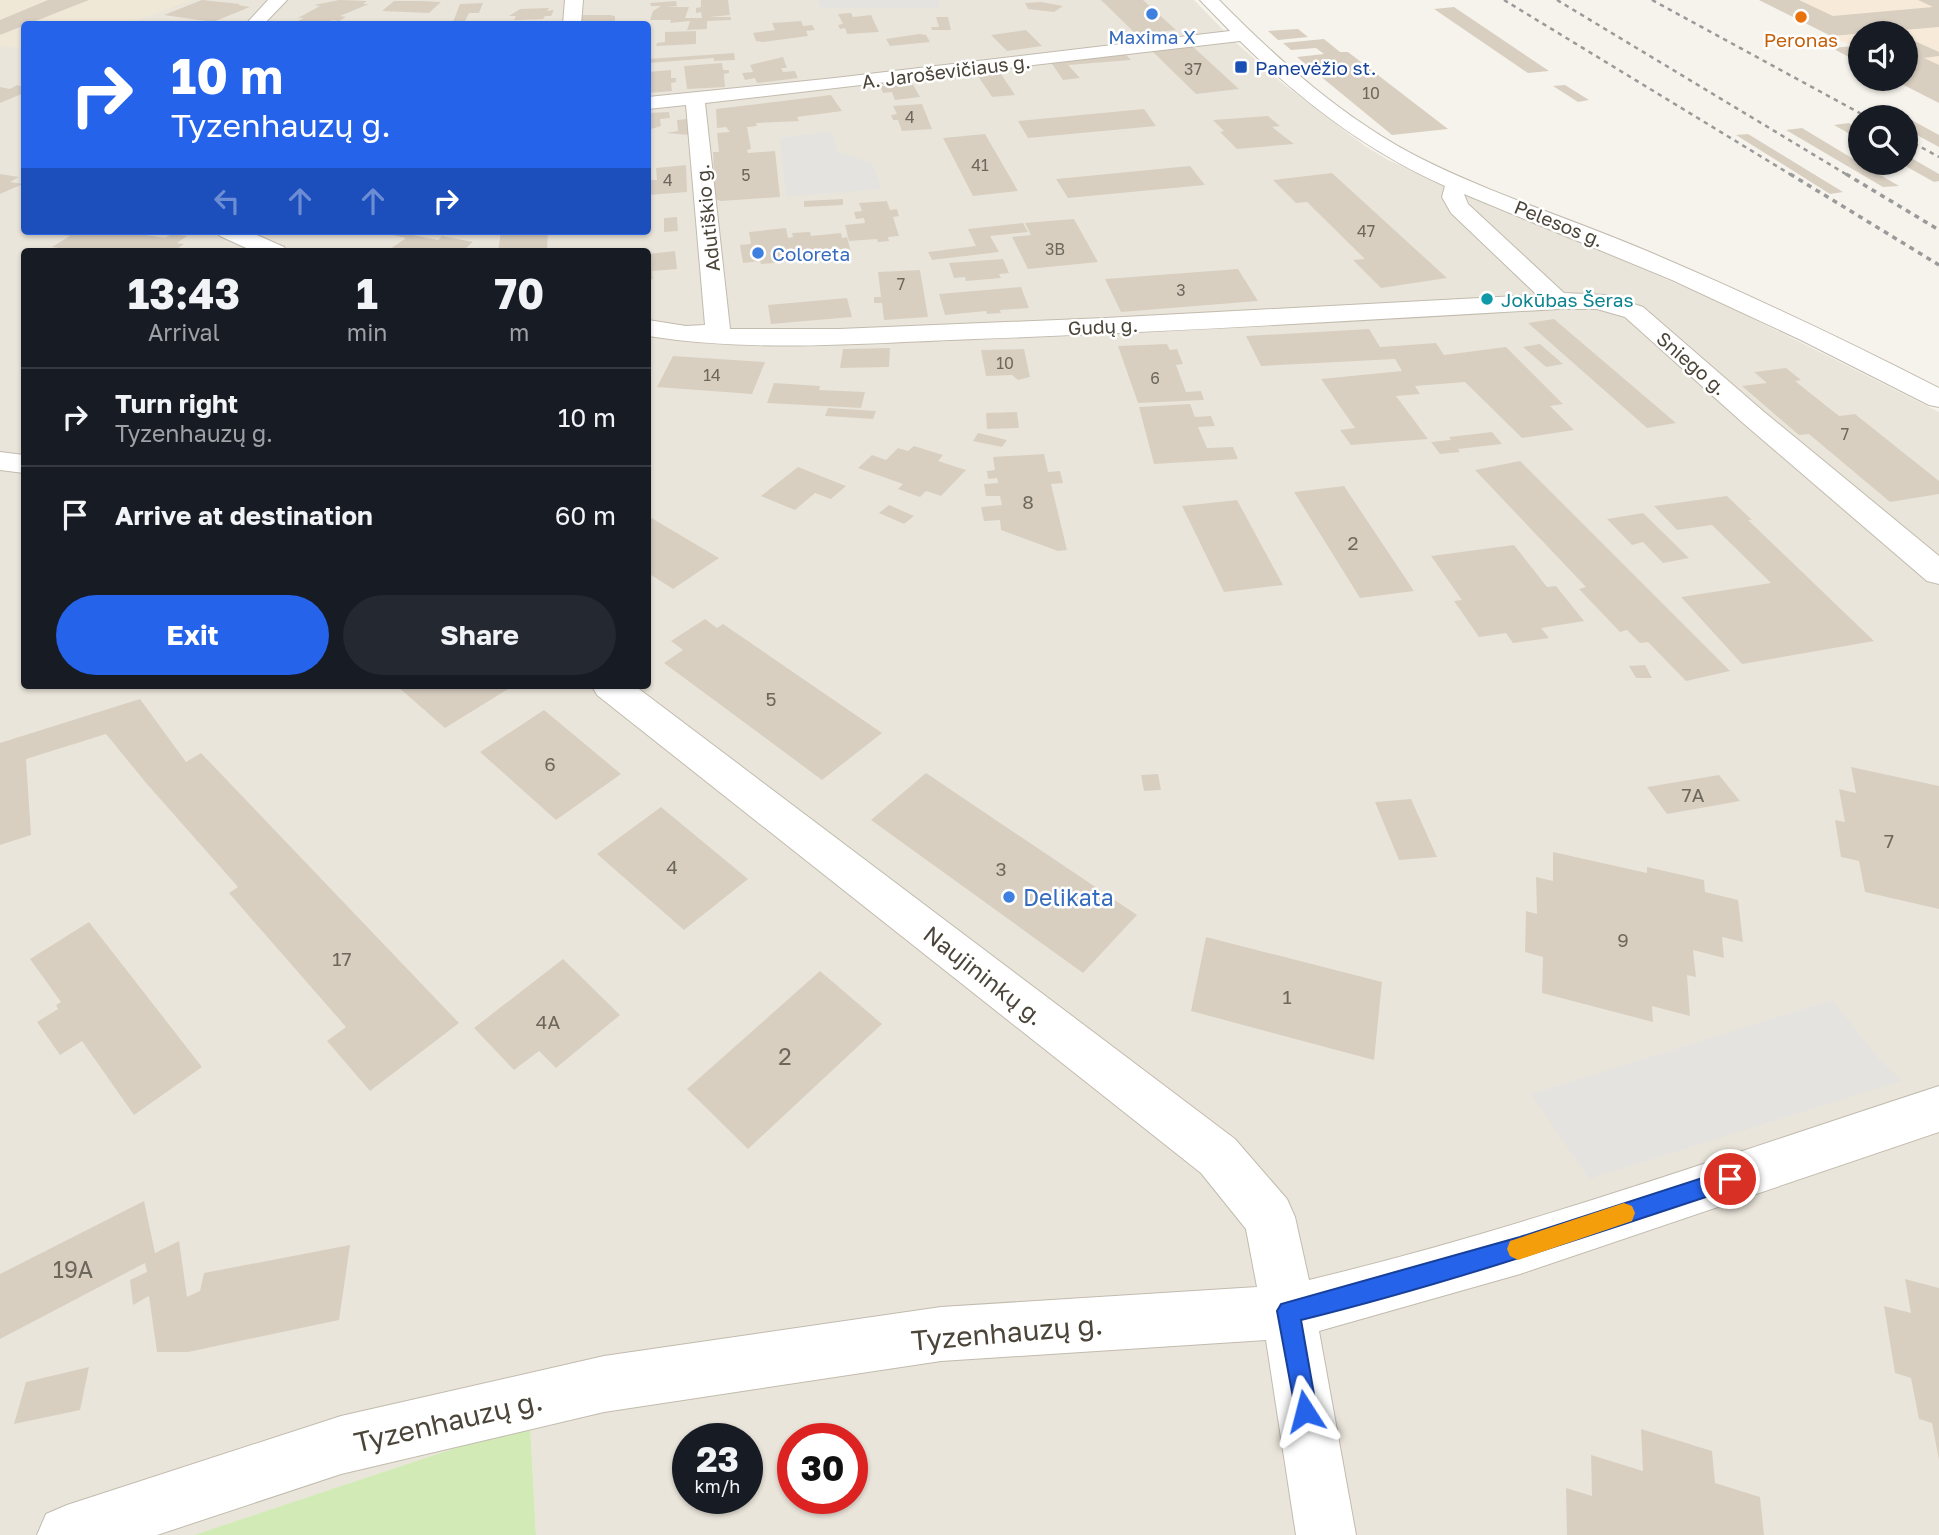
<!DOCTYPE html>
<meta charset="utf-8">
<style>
:root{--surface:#171b24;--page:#242831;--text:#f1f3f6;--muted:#9ea1a6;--line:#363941;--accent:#2563eb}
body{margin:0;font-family:"Golos Text",sans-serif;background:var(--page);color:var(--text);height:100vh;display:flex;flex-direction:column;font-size:26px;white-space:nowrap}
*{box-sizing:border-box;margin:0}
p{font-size:23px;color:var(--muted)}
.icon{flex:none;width:38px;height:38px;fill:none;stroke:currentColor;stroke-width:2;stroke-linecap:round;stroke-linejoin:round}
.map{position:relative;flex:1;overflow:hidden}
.drawer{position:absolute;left:21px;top:248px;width:630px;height:441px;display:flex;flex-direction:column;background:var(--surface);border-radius:7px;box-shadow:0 2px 5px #0004}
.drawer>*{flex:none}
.hud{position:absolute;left:21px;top:21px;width:630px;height:214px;border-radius:7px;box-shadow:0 2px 5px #0004;background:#2563eb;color:#fff;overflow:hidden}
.controls{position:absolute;left:1848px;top:21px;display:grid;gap:14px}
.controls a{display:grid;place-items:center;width:70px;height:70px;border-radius:50%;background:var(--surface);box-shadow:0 2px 5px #0004;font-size:35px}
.speed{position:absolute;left:672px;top:1423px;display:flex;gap:14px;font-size:35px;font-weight:700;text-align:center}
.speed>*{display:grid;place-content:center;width:91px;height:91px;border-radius:50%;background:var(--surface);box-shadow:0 2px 5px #0004;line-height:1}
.speed small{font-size:18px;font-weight:400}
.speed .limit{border:10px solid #d22;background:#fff;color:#111}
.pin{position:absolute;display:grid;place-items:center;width:60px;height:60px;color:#fff;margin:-30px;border:4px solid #fff;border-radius:50%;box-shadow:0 2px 7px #0007}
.me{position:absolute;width:77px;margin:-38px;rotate:351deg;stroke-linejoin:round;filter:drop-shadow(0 0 5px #0008)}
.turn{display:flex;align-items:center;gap:24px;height:147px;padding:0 35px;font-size:32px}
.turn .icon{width:91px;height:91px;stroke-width:2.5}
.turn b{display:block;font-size:49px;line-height:60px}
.lanes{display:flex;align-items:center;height:66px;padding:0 35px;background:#0003;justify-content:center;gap:35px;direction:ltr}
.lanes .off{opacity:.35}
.eta{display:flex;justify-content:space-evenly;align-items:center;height:119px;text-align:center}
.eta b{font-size:42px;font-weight:700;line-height:49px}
.primary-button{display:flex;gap:14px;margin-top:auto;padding:14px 35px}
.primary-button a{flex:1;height:80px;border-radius:42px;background:var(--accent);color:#fff;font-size:28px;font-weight:700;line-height:80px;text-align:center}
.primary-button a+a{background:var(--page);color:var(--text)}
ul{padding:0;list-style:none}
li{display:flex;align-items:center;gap:21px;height:98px;padding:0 35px;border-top:2px solid var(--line)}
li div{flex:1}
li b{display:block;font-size:26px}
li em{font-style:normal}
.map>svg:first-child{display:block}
</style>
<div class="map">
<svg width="1939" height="1535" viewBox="0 0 1939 1535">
<rect width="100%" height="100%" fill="#f6f3ec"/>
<path fill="#eae5da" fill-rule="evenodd" d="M0 0H1194L1233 40 1282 83 1365 146 1388 160 1726 305 1939 412V1535H536L530 1423 194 1535H0ZM24 24H648V231H24ZM24 252H648V686H24ZM688 1438H747V1498H688ZM793 1438H852V1498H793Z"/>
<path fill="#f7ead8" d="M1759 0H1939V88L1906 71V33H1860V50Z"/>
<path fill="#efe8d6" d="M0 0H193L126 24H24V48L0 46Z"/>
<path fill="#d2eab5" d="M530 1423 536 1535H194Z"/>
<path fill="#e5e3e0" d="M817 0H938L940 8H821Z
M832 131 838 152 872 163 882 189 786 197 780 138Z
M1832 1000 1881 1061 1902 1081 1589 1179 1531 1094Z"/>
<path fill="#d8cfc1" d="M48 0H89L0 35V20Z
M202 0 240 4 238 5 250 7 213 22 164 15Z
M339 0 367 1 363 4H369L340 16 346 17 339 21 332 20 325 24 298 21 304 18H298L320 6 314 5Z
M701 0H728L730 15 709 17H731V20L707 21V29L687 30 690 21 670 23 671 20H650L653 11 661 6H651L650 3 676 1 677 6 666 7H689L685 18H702L701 12 696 13V8L701 7Z
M1101 0H1143L1176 30 1136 34Z
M1759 0H1799L1833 16 1933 7 1918 0H1939V27L1831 36Z
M394 1H422L441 2 429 13 382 11Z
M1041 2 1063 6 1054 12 1028 9 1025 3Z
M483 3 479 13H469L465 21 453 22 460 4Z
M1454 7 1549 71 1528 73 1434 9Z
M549 8 547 11 554 10 551 16H545L543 19 514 20 516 16H509L520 9Z
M851 13 853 17 871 15 879 32 847 34 845 28 840 29 838 25 843 24 838 14Z
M581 15H610L615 16V24H579Z
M936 17H948L951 30H932L931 27H939Z
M801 21 803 26 812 25 815 30 806 31 808 36 763 42 756 41 753 33 775 30 772 23Z
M1298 29 1308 37 1278 40 1268 31Z
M1026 30 1042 46 1007 51 991 35Z
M696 31V44L656 46 657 43 665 42V32Z
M919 34 926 35 930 42 890 46 886 39Z
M1324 39 1340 52H1348L1448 129 1392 135 1297 57 1324 54 1316 48 1291 50 1283 43Z
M1910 39 1939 52V56L1924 58 1939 65V103L1892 79H1906V40Z
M1190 44 1239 89 1196 94 1149 48Z
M1860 44V63L1832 48 1853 46 1851 45Z
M734 53 735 60 714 61V58L648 63V59Z
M1124 53 1131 60 1068 65 1080 78 1063 80 1050 61Z
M783 57 787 68H781L783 72 795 71 798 78 757 83 755 78 745 80 742 73 753 72 750 65Z
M722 63 723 70H729V73L724 74 725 87 687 89 684 66Z
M671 70V78H676V82L671 83 672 91 648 93V72Z
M1001 74 1015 95 992 97 978 76Z
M911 81 920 97 895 100 892 92 883 93 880 86H888L887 83Z
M17 85 24 87V93L0 103V87L10 89Z
M1565 85 1589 100 1578 102 1553 86Z
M831 95 842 111 797 117 799 121 756 123 757 126 747 127 751 149 747 150 748 153 775 151 780 197 721 201 715 199 713 152H719L717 133 730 132 726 127 717 128 716 109Z
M922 104 932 129 902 131 898 120H893L891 115 897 114 893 106Z
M1144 109 1156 126 1028 138 1018 121Z
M669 112 670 118 660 119 661 126 648 130V113Z
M1268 116 1280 126 1272 127 1294 144 1237 149 1220 132 1224 131 1213 120Z
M1906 117 1939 135V147L1906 129Z
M687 119 689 135 666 133 678 131 677 120Z
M1849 123 1860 130V140L1834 125Z
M1802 128 1860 163 1899 186 1883 187 1786 130Z
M985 134 1018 191 973 196 943 138Z
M1748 134 1843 192 1830 194 1736 135Z
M1906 155 1939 174V181L1934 182 1900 163H1906Z
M686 165 687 192 648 195V180H657L656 168Z
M1190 166 1205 185 1068 198 1056 179Z
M1332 173 1447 278 1381 288 1353 260 1365 259 1307 202 1296 203 1273 180Z
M0 174 19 177 10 182 23 184 0 194Z
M843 199V205L804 207V201Z
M887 201 890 210 897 209 899 216 893 217 899 236 888 237 889 241 878 242 877 239 849 241 845 225 865 223 864 218 856 219 854 212 862 211 859 203Z
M677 217 678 231 664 232V218Z
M1074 219 1098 262 1028 269 1012 237 1031 235 1025 223Z
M1023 223 1028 232 990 236 999 252 932 260 928 252 976 246 968 229Z
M786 228 788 238 793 237 792 233 810 232 811 236 841 233 842 238 847 237 851 252 826 255V258L761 264 760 261 743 263 740 245 751 244 749 232Z
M70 231H120L165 238 171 234 187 236 177 243 184 244 173 252H68L62 251 66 249 52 247 70 236 63 235Z
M399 231H419L413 235 438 240 442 236 473 242 461 252H386L406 238 393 235Z
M501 231H548L547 252H498Z
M675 251 677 269 652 271 653 279 648 280V254Z
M1003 259 1009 273 999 274 1001 278 966 281 965 277 954 278 949 263Z
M1238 269 1258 301 1121 312 1105 279Z
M920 270 928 317 884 320 882 303H874V297H881L878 272Z
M1021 287 1029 308 1000 310 1001 313 987 314 986 311 945 315 939 294Z
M847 298 852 317 771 324 768 305Z
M1554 319 1676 423 1647 428 1528 323Z
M1369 329 1380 347 1436 343 1444 355 1506 347 1563 404 1550 406 1574 430 1522 438 1465 382 1415 386 1420 394 1396 396 1428 439 1351 445 1340 430 1355 428 1321 379 1402 371 1395 359 1261 366 1246 336Z
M1167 344 1170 350 1177 349 1183 364 1176 365 1186 392 1201 391 1204 400 1138 403 1118 346Z
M1540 344 1563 364 1546 367 1523 347Z
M890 348 889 367 840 368 843 349Z
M1024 349 1030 377 1018 380 1012 375 986 376 981 350Z
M673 356 765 362 752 394 657 387Z
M1786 368 1801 380 1795 381 1839 416 1855 414 1939 481V494L1890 502 1809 434 1799 435 1742 386 1767 383 1754 372Z
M774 383 820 386 819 390 865 392 861 408 767 403Z
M1190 404 1195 417 1211 416 1215 426 1198 427 1207 448 1233 447 1238 459 1154 464 1139 407Z
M828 408 876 411 873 419 825 416Z
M1017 412 1019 428 987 429 986 413Z
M1492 432 1502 444 1458 449 1460 452 1440 454 1431 442 1451 440 1449 437Z
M978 433 1007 440 1002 447 973 441Z
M914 446 943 455 938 461 966 470 941 496 926 491 920 497 898 489 903 484 858 468 872 455 886 460 898 448 908 451Z
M1044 454 1048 472 1060 471 1063 483 1051 484 1067 550 1058 551 1001 530 1000 520 984 521 981 507 1002 505 1000 496H986L984 484 998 483 997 478 988 479 987 471 995 470 993 457Z
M1520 461 1730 671 1686 681 1648 642 1640 643 1627 630 1620 632 1579 589 1586 587 1475 470Z
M798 467 846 486 831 499 815 493 795 510 761 496Z
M1344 486 1414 591 1360 598 1294 492Z
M1727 496 1752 520H1748L1874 641 1742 664 1681 597 1771 583 1712 525 1677 530 1654 506Z
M1237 500 1283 585 1224 592 1182 506Z
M889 505 914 516 904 524 879 513Z
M1643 513 1689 558 1663 563 1643 542 1632 545 1607 519Z
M648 516 719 558 673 589 648 573Z
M1514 545 1547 587 1556 586 1584 621 1541 628 1549 638 1513 643 1506 633 1479 637 1454 601 1462 600 1431 556Z
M705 619 717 628 723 624 882 733 822 780 664 663 683 650 671 641Z
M1645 665 1652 678H1636L1629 666Z
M397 686H513L445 728Z
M140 699 186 762 201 753 459 1023 370 1091 327 1041 346 1027 229 893 238 887 147 784 106 734 26 759 31 835 0 845V743Z
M544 710 621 774 556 820 480 752Z
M1851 767 1939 786V909L1865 892 1859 861 1841 857 1835 820 1845 822 1839 789 1856 793Z
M926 773 1137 915 1083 973 871 820Z
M1158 774 1161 790 1144 791 1141 775Z
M1719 775 1740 801 1667 814 1647 787Z
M1411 799 1437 857 1399 860 1375 802Z
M661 807 748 879 684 930 597 854Z
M1553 852 1647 873V867L1704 880 1705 892 1738 900 1743 942 1722 937 1724 958 1693 950 1696 977 1687 975 1690 1016 1652 1006 1653 1022 1542 993 1543 957 1525 952 1526 911 1537 914 1536 877 1553 881Z
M89 922 202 1067 134 1115 82 1041 60 1055 37 1022 58 1009 56 1005 61 1002 30 959Z
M1206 937 1382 982 1374 1060 1191 1011Z
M563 959 620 1015 556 1068 539 1051 514 1070 474 1028Z
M820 971 882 1024 748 1149 687 1089Z
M144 1201 155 1253 179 1241 187 1297 200 1291 204 1273 350 1245 339 1320 188 1352H157L149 1296 133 1305 130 1280 147 1272 145 1263 0 1339V1274Z
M1905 1279 1939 1288V1460L1932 1423 1919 1419 1911 1378 1895 1373 1884 1306 1911 1313Z
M89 1367 80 1410 14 1424 26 1382Z
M1641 1429 1712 1451 1715 1483 1760 1497 1764 1535H1567L1566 1488 1592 1496 1591 1455 1643 1471Z"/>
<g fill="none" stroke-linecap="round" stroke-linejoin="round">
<defs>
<path id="minor" d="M268 0H287L264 24H246Z
M565 0H583L581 24H563Z
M1200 0H1219C1279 61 1345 120 1422 159 1494 195 1572 219 1647 251 1746 293 1843 339 1939 388V407L1929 405 1801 340 1672 280 1464 194 1468 204 1564 293 1606 295 1643 307 1763 411 1939 556V584L1927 581 1743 423 1625 317 1597 309H1558C1364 320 1170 332 975 339 866 343 756 353 648 336V320L686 326 705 325 686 105 648 109V97L835 78 1230 31ZM1240 41C1300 100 1368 152 1445 186L1442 197 1451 213 1537 295 1105 318 839 329H730L705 103Z
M216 231H248L284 247 287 252H255L220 236Z
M0 452 24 455V473L0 470Z
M592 686H635L1235 1139 1287 1199 1295 1217 1309 1280C1522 1229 1730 1154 1939 1086V1132L1520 1274 1319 1331 1356 1535H1296L1266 1340 941 1361 604 1412 341 1474 157 1535H37L46 1514 67 1505 341 1416 604 1356 941 1307 1257 1287 1246 1229 1201 1173 597 695Z"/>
</defs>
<use href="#minor" stroke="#c2bbae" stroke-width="2"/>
<use href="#minor" fill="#fff" fill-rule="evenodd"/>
<path stroke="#9a9a9a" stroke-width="2.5" stroke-dasharray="4.5 4.5" stroke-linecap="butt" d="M1504 0 1793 176
M1557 0 1849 176
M1652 0 1867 117
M1906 139 1939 157"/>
<path stroke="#9a9a9a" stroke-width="3.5" stroke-dasharray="5 5" stroke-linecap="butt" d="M1790 174 1939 265
M1846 174 1939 230"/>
</g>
<path fill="#2563eb" stroke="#184099" stroke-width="2" d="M1730 1169 1737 1171 1740 1179 1737 1186 1730 1189C1588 1236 1447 1284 1301 1320L1317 1411 1313 1419 1305 1423 1297 1419 1277 1311 1281 1304 1520 1237Z"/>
<path fill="#f59e0b" d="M1624 1203 1632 1206 1635 1213 1632 1221 1518 1260 1510 1256 1507 1249 1510 1241Z"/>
<g fill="#3f7fe0" stroke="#fff" stroke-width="2.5">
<circle cx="1152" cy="14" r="7"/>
<circle cx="758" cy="253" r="7"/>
<circle cx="1009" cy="897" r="7"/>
</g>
<circle fill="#e8710a" stroke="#fff" stroke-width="2.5" cx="1801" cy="17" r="7"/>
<rect fill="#1a4fb4" stroke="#fff" stroke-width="2.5" x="1234" y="60" width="14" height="14" rx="3.5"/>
<circle fill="#0f9aa8" stroke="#fff" stroke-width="2.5" cx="1487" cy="299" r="7"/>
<g text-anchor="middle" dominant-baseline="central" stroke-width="5" stroke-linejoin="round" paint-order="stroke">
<g font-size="16" fill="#6e675b">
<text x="1193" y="69">37</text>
<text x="1371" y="93">10</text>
<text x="910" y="117">4</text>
<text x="980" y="165">41</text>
<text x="746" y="175">5</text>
<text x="668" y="180">4</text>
<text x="1366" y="231">47</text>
<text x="1055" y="249">3B</text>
<text x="901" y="284">7</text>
<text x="1181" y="290">3</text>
<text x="1005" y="363">10</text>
<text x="712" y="375">14</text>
<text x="1155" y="378">6</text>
<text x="1845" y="434">7</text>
</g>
<g font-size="19" fill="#366cbe" stroke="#fff">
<text x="1152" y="36">Maxima X</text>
<text x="772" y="253" text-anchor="start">Coloreta</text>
</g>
<g font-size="19" fill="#c56008" stroke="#fff">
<text x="1801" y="39">Peronas</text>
</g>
<g font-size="19" fill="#164399" stroke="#fff" text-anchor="start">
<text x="1255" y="67">Panevėžio st.</text>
</g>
<g font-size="19" fill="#4b4439" stroke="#fff">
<text transform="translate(946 71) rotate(-7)">A. Jaroševičiaus g.</text>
<text transform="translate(707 218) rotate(-96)">Adutiškio g.</text>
<text transform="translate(1559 223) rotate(22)">Pelesos g.</text>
<text transform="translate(1103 326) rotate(-3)">Gudų g.</text>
<text transform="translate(1692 363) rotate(41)">Sniego g.</text>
</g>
<g font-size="19" fill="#0d838f" stroke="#fff" text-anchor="start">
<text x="1501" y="299">Jokūbas Šeras</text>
</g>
<g font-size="19" fill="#6e675b">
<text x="1028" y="501">8</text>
<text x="1353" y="542">2</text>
<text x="771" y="698">5</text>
<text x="550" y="763">6</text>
<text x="1693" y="794">7A</text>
<text x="1889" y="840">7</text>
<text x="672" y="866">4</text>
<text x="1001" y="868">3</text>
<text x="1623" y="939">9</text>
<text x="342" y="958">17</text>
<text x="1287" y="996">1</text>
<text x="548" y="1021">4A</text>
</g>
<g font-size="23" fill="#366cbe" stroke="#fff" text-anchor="start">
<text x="1023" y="897">Delikata</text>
</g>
<g font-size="23" fill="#4b4439" stroke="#fff">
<text transform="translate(984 975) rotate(38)">Naujininkų g.</text>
</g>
<g font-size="23" fill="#6e675b">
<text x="785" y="1056">2</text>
<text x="73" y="1269">19A</text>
</g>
<g font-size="28" fill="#4b4439" stroke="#fff">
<text transform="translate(1007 1332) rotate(-5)">Tyzenhauzų g.</text>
<text transform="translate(448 1421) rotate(-13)">Tyzenhauzų g.</text>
</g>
</g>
</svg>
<div class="controls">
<a><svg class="icon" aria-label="sound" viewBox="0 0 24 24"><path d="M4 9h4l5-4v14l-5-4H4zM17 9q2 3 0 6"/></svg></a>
<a><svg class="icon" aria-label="search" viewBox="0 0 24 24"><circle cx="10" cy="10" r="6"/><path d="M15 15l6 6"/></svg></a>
</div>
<div class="speed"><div>23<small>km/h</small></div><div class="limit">30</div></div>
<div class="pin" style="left:1730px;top:1179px;background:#d93025"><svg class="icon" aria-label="arrive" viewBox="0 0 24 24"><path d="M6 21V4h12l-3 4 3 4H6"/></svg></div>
<svg class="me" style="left:1305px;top:1411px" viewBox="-20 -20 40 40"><path d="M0-17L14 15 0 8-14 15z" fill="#2563eb" stroke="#fff" stroke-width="4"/></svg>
<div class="hud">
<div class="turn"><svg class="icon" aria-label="right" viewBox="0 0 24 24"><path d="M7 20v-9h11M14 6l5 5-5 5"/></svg><div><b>10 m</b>Tyzenhauzų g.</div></div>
<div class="lanes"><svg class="icon off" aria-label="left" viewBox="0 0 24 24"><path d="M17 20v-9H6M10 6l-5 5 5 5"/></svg><svg class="icon off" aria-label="ahead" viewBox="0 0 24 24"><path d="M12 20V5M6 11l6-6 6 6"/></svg><svg class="icon off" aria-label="ahead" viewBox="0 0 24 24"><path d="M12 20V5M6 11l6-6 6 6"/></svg><svg class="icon" aria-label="right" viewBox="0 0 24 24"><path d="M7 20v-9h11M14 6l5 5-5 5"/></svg></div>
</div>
<section class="drawer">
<div class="eta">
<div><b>13:43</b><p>Arrival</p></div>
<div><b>1</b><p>min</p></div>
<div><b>70</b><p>m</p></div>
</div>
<ul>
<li><svg class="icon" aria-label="right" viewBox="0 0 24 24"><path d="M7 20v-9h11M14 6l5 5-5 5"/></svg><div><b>Turn right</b><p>Tyzenhauzų g.</p></div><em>10 m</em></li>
<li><svg class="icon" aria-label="arrive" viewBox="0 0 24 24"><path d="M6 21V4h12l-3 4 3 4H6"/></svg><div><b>Arrive at destination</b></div><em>60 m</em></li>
</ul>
<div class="primary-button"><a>Exit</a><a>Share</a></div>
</section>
</div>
